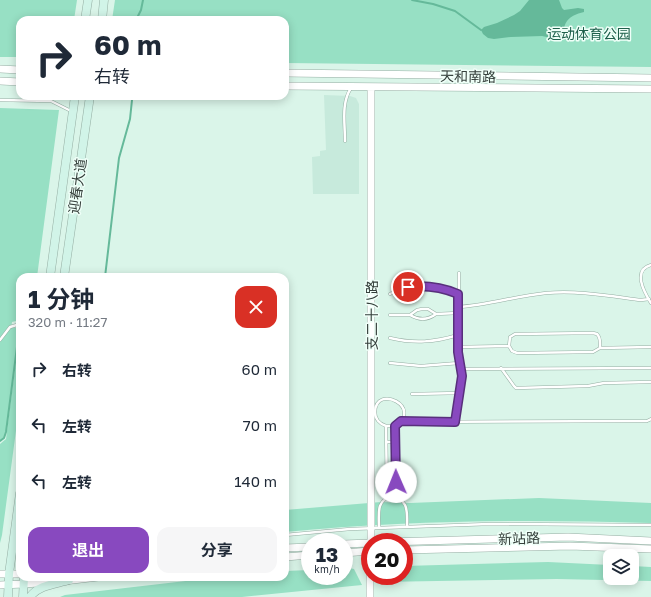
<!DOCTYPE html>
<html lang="zh">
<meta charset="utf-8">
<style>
:root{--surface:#fff;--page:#f6f6f7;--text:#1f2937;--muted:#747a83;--accent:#8849bf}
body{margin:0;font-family:"Golos Text","Noto Sans SC",sans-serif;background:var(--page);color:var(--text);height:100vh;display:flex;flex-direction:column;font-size:15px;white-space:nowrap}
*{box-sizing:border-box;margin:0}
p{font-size:13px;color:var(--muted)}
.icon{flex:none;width:22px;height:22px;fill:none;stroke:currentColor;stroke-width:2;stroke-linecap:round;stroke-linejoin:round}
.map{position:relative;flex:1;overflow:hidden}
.details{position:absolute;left:16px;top:273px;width:273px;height:308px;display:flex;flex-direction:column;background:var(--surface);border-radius:12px;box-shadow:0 2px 10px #0003}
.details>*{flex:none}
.top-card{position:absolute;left:16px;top:16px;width:273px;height:84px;border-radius:12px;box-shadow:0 2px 10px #0003;background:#fff;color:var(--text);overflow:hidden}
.tools{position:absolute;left:603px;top:549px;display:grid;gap:8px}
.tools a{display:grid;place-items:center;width:36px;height:36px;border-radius:8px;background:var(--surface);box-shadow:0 2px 10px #0003;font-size:20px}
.speed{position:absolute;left:301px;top:533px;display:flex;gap:8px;font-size:20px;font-weight:700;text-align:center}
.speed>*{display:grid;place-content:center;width:52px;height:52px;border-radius:50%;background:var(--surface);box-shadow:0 2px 10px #0003;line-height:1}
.speed small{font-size:10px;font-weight:400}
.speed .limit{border:6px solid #d22;background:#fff;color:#111}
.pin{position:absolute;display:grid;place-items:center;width:34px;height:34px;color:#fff;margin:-17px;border:2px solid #fff;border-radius:50%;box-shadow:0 1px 4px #0007}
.me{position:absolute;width:44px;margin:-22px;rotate:359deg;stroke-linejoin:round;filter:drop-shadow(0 0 3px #0008)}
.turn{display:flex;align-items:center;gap:14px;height:84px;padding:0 12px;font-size:18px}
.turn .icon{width:52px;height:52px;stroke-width:2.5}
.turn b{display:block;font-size:28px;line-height:34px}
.round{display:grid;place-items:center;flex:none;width:42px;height:42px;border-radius:12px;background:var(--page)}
.summary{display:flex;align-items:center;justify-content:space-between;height:68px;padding:0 12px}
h1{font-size:24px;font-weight:700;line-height:30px}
.action{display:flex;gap:8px;margin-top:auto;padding:8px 12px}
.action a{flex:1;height:46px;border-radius:12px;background:var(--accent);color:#fff;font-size:16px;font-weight:700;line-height:46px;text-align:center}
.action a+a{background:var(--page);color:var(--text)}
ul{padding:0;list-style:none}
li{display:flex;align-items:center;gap:12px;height:56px;padding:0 12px}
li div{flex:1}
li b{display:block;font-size:15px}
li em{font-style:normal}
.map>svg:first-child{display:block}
</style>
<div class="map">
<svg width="651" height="597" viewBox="0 0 651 597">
<rect width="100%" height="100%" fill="#daf5e9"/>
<path fill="#c7eadc" d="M324 95 350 96 356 98 359 104V194H313L312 157 320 156V151L326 150Z"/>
<path fill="#97e0c4" d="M0 0H77L74 20H20V57H0Z
M115 0H651V67L285 63V20H112Z
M0 108 59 110 37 277H20V320L12 322 11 328 20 327V342L17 347 6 432 4 438 0 441Z
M20 346V401L2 535 0 543V444L6 439 17 353Z
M539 498 651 503V523C529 519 406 520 285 532V510L381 502 410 503Z
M548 562 610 565V578H632V566L651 567V581L557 579 379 582V576H404V566Z
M344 567 354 569 362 585 242 597H60L65 595 220 577H285V571L310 570V576H344Z"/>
<path fill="#65b99a" d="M529 0H559L562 8 564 10 578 8 584 9V12C574 14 564 19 564 31L573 34 586 32 587 34 585 37 573 40 556 39 542 36 511 37 494 39 488 38 483 34 481 30 484 27 497 23 514 15 520 11Z"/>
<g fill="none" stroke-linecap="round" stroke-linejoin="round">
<path stroke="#65b99a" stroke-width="2" d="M412 0 433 4 455 11 481 30
M136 20 141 10 143 0
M105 277 119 158 130 119 132 100
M0 441 4 438 6 432 17 347 20 342"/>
<defs>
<path id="service" d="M0 100 51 101 71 111
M345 141C345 123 341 103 351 88
M651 265C632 270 644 292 651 303
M390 294C411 282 437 285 458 294
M458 307C488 305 516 296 546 293 577 290 610 296 641 300L649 299
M390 315H410L417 310 422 309H428L436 314 458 313
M410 315C420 321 428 320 436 314
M390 338C415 344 435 342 458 335
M0 340 10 327 20 324
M458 347 509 346 512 351 517 353 593 352 600 348C600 343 601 338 597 334L593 333 515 334 510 337 509 346
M600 348 651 347
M390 363 421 366 459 363
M501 368 514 386 516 388 588 386 604 383 651 382
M461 369 651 368
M412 394 460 393
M401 421 412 422 647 421 651 419
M455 422 462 376 458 352 459 273
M386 426H395
M386 442H395
M386 467H396
M387 498 386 426C380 424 375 419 375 412 376 383 424 408 395 426L396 497
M379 528C379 521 378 512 380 506 385 494 399 494 405 505 408 511 407 520 407 527
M285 535 350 529 489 524 651 525"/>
<path id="tertiary" d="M0 69 20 70
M285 73 651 78
M0 81 20 82
M285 86 651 89
M371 542V87
M387 542 568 537 651 541
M344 544 370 543
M285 548 310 547
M404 550 570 546 651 549
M344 553 370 551
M285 557 310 555
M0 574H20
M64 581 98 577
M0 585 24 584 52 582
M370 597V576"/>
<path id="secondary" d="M85 20 88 0
M102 20 104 0
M50 277 75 96
M64 277 90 96
M8 597 9 574 20 493
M23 597 24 577
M30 597C38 585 56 584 69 580"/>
</defs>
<use href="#service" stroke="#95aea3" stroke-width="3.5"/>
<use href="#tertiary" stroke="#95aea3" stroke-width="8"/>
<use href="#secondary" stroke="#95aea3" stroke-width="9"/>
<use href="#service" stroke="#fff" stroke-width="2.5"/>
<use href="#tertiary" stroke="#fff" stroke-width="7"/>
<use href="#secondary" stroke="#d1f4e8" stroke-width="8"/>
</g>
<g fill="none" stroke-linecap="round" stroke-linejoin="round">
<defs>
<path id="route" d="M396 482 395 426 401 421 455 422 462 376 458 352V294C441 287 426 285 408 287"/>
</defs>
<use href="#route" stroke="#582f7c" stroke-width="10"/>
<use href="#route" stroke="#8849bf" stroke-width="7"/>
</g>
<g text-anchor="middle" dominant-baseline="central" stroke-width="3" stroke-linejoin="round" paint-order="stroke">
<g font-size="14" fill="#1e604b" stroke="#effff8">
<text x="589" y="33">运动体育公园</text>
</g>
<g font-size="14" fill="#353f3b" stroke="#effff8">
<text transform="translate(468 76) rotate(1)">天和南路</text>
<text transform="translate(77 186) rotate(-82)">迎春大道</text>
<text transform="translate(371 315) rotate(-90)">支二十八路</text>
<text transform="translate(519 538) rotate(-2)">新站路</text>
</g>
</g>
</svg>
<div class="tools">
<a><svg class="icon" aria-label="layers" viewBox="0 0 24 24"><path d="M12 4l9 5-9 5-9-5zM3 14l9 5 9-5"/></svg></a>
</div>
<div class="speed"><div>13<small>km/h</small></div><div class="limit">20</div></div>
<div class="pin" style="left:408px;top:287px;background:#d93025"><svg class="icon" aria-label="arrive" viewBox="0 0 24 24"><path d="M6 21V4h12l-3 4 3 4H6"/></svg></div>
<svg class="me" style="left:396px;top:482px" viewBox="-20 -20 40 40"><circle r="19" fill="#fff"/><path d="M0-13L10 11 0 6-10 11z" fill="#8849bf"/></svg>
<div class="top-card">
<div class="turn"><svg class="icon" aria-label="right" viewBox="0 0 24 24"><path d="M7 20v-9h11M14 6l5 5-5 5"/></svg><div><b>60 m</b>右转</div></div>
</div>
<section class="details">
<div class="summary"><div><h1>1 分钟</h1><p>320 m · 11:27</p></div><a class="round" style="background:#d93025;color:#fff"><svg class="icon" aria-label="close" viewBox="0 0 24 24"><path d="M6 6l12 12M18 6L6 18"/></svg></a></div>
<ul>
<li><svg class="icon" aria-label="right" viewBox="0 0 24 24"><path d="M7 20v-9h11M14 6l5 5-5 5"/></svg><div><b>右转</b></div><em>60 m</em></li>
<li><svg class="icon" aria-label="left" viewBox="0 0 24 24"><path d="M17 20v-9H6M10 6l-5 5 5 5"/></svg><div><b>左转</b></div><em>70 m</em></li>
<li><svg class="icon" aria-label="left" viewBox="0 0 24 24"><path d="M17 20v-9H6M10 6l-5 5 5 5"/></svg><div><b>左转</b></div><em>140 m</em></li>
</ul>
<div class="action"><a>退出</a><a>分享</a></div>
</section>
</div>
